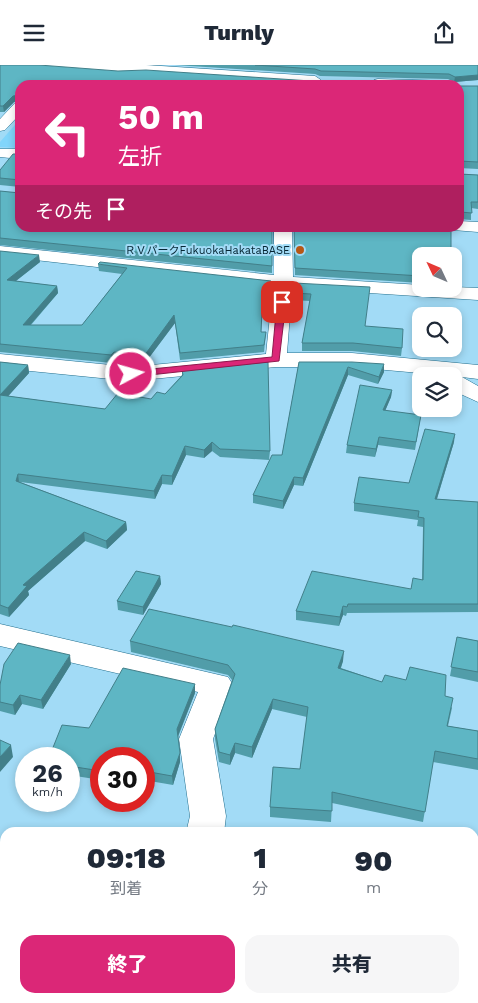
<!DOCTYPE html>
<html lang="ja">
<meta charset="utf-8">
<style>
:root{--surface:#fff;--page:#f6f6f7;--text:#1f2937;--muted:#747a83;--accent:#db2777}
body{margin:0;font-family:"Work Sans","Noto Sans JP",sans-serif;background:var(--page);color:var(--text);height:100vh;display:flex;flex-direction:column;font-size:19px;white-space:nowrap}
*{box-sizing:border-box;margin:0}
p{font-size:16px;color:var(--muted)}
.icon{flex:none;width:28px;height:28px;fill:none;stroke:currentColor;stroke-width:2;stroke-linecap:round;stroke-linejoin:round}
.map{position:relative;flex:1;overflow:hidden}
.panel{position:absolute;left:0px;top:762px;width:479px;height:176px;display:flex;flex-direction:column;background:var(--surface);border-radius:15px 15px 0 0;box-shadow:0 2px 8px #0003}
.panel>*{flex:none}
.banner{position:absolute;left:15px;top:15px;width:449px;height:152px;border-radius:15px;box-shadow:0 2px 8px #0003;background:#db2777;color:#fff;overflow:hidden}
.needle{width:32px;rotate:314deg}
.buttons{position:absolute;left:412px;top:182px;display:grid;gap:10px}
.buttons a{display:grid;place-items:center;width:50px;height:50px;border-radius:10px;background:var(--surface);box-shadow:0 2px 8px #0003;font-size:25px}
.speed{position:absolute;left:15px;top:682px;display:flex;gap:10px;font-size:25px;font-weight:700;text-align:center}
.speed>*{display:grid;place-content:center;width:65px;height:65px;border-radius:50%;background:var(--surface);box-shadow:0 2px 8px #0003;line-height:1}
.speed small{font-size:12px;font-weight:400}
.speed .limit{border:8px solid #d22;background:#fff;color:#111}
.pin{position:absolute;display:grid;place-items:center;width:42px;height:42px;color:#fff;margin:-21px;border-radius:10px;box-shadow:0 2px 8px #0006}
.me{position:absolute;width:55px;margin:-28px;rotate:84deg;stroke-linejoin:round;filter:drop-shadow(0 0 4px #0008)}
.turn{display:flex;align-items:center;gap:18px;height:105px;padding:0 20px;font-size:22px}
.turn .icon{width:65px;height:65px;stroke-width:2.5}
.turn b{display:block;font-size:35px;line-height:42px}
.then{display:flex;align-items:center;height:48px;padding:0 20px;background:#0003;gap:10px;font-size:19px}
.eta{display:flex;justify-content:space-evenly;align-items:center;height:85px;text-align:center}
.eta b{font-size:30px;font-weight:800;line-height:35px}
.action{display:flex;gap:10px;margin-top:auto;padding:10px 20px}
.action a{flex:1;height:58px;border-radius:15px;background:var(--accent);color:#fff;font-size:20px;font-weight:800;line-height:58px;text-align:center}
.action a+a{background:var(--page);color:var(--text)}
header{display:flex;justify-content:space-between;align-items:center;height:65px;padding:0 20px;background:var(--surface);font-size:22px;font-weight:800}
.map>svg:first-child{display:block}
</style>
<header><svg class="icon" aria-label="menu" viewBox="0 0 24 24"><path d="M4 6h16M4 12h16M4 18h16"/></svg>Turnly<svg class="icon" aria-label="share" viewBox="0 0 24 24"><path d="M12 15V3M7 8l5-5 5 5M5 13v7h14v-7"/></svg></header>
<div class="map">
<svg width="478" height="938" viewBox="0 0 478 938">
<rect width="100%" height="100%" fill="#a2dbf6"/>
<path fill="#81d5fb" d="M20 54V83L0 82V77Z"/>
<g fill="none" stroke-linecap="round" stroke-linejoin="round">
<defs>
<path id="minor" d="M35 0H146L315 11 321 15 315 19 146 8 118 9 41 4Z
M378 14 448 16 454 20H373L372 18 374 15Z
M20 37V49L5 65 0 66V54L15 38Z
M459 156 478 157V167L453 165 451 162H459Z
M274 162H292L293 212 421 220V224H454V222L478 223V235L292 223 287 288H352L478 300V314L462 312 478 321V337L454 326V311L352 302H276L131 316 0 303V289L131 302 266 289 273 222 0 191V181L274 210Z
M0 559 228 612 233 620 213 674 226 751 224 768H186L190 751 179 674 198 627 0 581Z
M474 862H478V900H474Z
M0 881H5V919H0Z
M154 934H196L195 938H153Z"/>
<path id="major" d="M0 84H20V94L0 92Z"/>
</defs>
<use href="#minor" stroke="#226f8e" stroke-width="1"/>
<use href="#major" stroke="#226f8e" stroke-width="1"/>
<use href="#minor" fill="#fff" fill-rule="evenodd"/>
<use href="#major" fill="#fff" fill-rule="evenodd"/>
</g>
<path fill="#519da9" d="M0 0 20 20V35L14 37 4 47H0Z
M175 0H478V15L454 17 448 14 320 11 315 9Z
M459 21H478V104L459 103V59H460L459 36Z
M20 89V122L0 120V105Z
M459 109 478 110V144L471 143V155L459 154V155Z
M0 126 272 162V208L0 180Z
M294 162 421 191V218L295 210Z
M0 186 40 197 16 216 57 221 58 228 31 260H82L122 209 99 206 98 199 271 216 270 234H263L261 267H266L264 287 180 295 175 258 145 298 115 295 112 298 0 287Z
M294 218 402 283 401 291 352 286H302V278L310 236 293 235Z
M0 297 28 300 29 308 8 331 105 344 151 334 165 329 182 310V305L270 386 269 395 220 392 212 386 204 393 186 390 172 420 162 419 155 434 20 417 126 457 127 465 107 484 85 476 28 526 29 530 9 552 0 549Z
M299 297 384 307 378 319 348 310 303 421 294 420 283 444 253 438V430L282 390Z
M392 325 391 332 385 346 421 350 415 385 378 380 375 392 346 388 347 380Z
M454 377 437 434 478 437V547L347 548 346 551 343 550 339 561 296 555V546L411 524 422 515 423 462 417 461 418 455 354 446V438L409 418Z
M160 511 161 519 143 550 118 545 117 536Z
M457 572 478 576V617L450 611Z
M130 576 343 596 341 603 382 617 445 631 452 643 448 661 478 666V705L433 697 423 757 332 738 331 757 270 752V742L300 704 307 652 272 644 252 693 235 688 230 700 219 697 215 674V664L232 615 228 610 131 587Z
M71 599 43 644 22 639 15 650 0 646V620Z
M195 628 178 672 180 697 173 720 144 715V694H101V715L69 710V694H50V690L89 663Z
M0 780 5 781V901L4 897V880L0 879Z
M474 813H478V855L474 854Z"/>
<path fill="#427f89" d="M478 10V15L454 17 455 12Z
M19 30 20 35 14 37 4 47 3 41 13 31Z
M39 190 40 197 8 222 7 215Z
M57 221 58 228 24 267 23 260Z
M174 250 175 258 145 298 144 291Z
M114 287 115 295 112 298 111 290Z
M384 299V307L378 319 379 312Z
M28 300 29 308 2 338 0 330Z
M348 302V310L303 421V413Z
M392 325 391 332 382 353 383 345Z
M455 369 454 377 434 443 435 434Z
M379 372 378 380 375 392 376 384Z
M212 377V386L204 393V385Z
M185 381 186 390 172 420V411Z
M18 409 19 417 16 416Z
M162 410V419L155 434 154 426Z
M294 412V420L283 444V436Z
M126 457 127 465 107 484 106 476Z
M84 467 85 476 28 526 29 530 9 552 8 543 23 520Z
M160 511 161 519 143 550V542Z
M343 541V550L339 561 340 552Z
M344 586 343 596 337 613 338 603Z
M70 590 71 599 43 644 41 635Z
M195 619V628L177 673V664Z
M20 630 22 639 15 650 13 640Z
M273 634 272 644 252 693V682Z
M235 678V688L230 700V690Z
M11 680 13 692 0 707V692Z
M180 688V697L173 720 172 711Z
M1 909 4 921 0 925V913Z
M107 934H110L109 938H106Z"/>
<path fill="#5eb6c4" stroke="#427f89" d="M0 0H39L118 6 146 5 311 16H416V20H20V30H19L13 31 3 41H0Z
M255 0H478V10L455 12 449 9 321 6 315 4Z
M459 21H478V97L459 96V59H461Z
M13 89H20V115L0 113V105Z
M459 109 478 110V137H471L472 148 460 147 459 151Z
M0 126 20 128V162H272V201L0 173Z
M294 162H451V191H421V211L295 203Z
M0 186 39 190 7 215 57 221 23 260H82L127 203 98 199 100 197 271 216 270 227 263 226 261 267H266L264 280 180 288 174 250 144 291 114 287 111 290 0 279Z
M294 218 370 222 365 261 403 264 402 283 353 278H302L311 229 293 228Z
M0 297 28 300 0 330 105 344 118 328 151 334 157 327 165 329 183 310 182 305 268 297 270 386 220 384 212 377 204 385 185 381 172 411 162 410 154 426 18 409 16 416 126 457 106 476 84 467 23 520 27 521 8 543 0 540Z
M299 297H352L384 299 379 312 348 302 303 413 294 412 283 436 253 430 272 390H282Z
M360 320 392 325 383 345 421 350 416 377 379 372 376 384 347 380Z
M425 364 455 369 435 434 478 437V539H348L347 542 343 541 340 552 296 546 312 506 411 524 413 513 423 515 424 453 418 452 419 446 354 438 359 412 409 418Z
M136 506 160 511 143 542 117 536Z
M149 544 232 562 233 560 344 586 338 603 382 617 385 610 406 615 410 602 446 610 445 631 453 633 447 661 478 666V694L435 686 425 747 332 727V746L270 742 273 702 300 704 308 642 273 634 252 682 235 678 230 690 219 687 215 664 235 609 228 600 130 576Z
M457 572 478 576V607L451 602Z
M18 578 70 590 41 635 20 630 13 640 0 637V620L4 599Z
M123 603 195 619 177 664 180 688 172 711 144 706V694H101V706L69 701V694H58L59 691 50 690 62 660 89 663Z
M0 675 11 680 0 692Z
M0 780 5 781V894L4 897V869L0 868Z
M474 813H478V849L474 848Z
M0 919H5V934H107L106 938H0Z
M205 934H320V938H205Z"/>
<path fill="#db2777" stroke="#8e194d" d="M282 234 286 237 279 296 131 312 126 309 131 306 272 292 277 237Z"/>
<circle fill="#b75715" stroke="#a2dbf6" stroke-width="2" cx="300" cy="185" r="5"/>
<g text-anchor="middle" dominant-baseline="central" stroke-width="4" stroke-linejoin="round" paint-order="stroke">
<g font-size="11" fill="#062633" stroke="#a2dbf6" text-anchor="end">
<text x="290" y="185">ＲＶパークFukuokaHakataBASE</text>
</g>
</g>
</svg>
<div class="buttons">
<a><svg class="needle" viewBox="-14 -14 28 28"><path d="M0-13l5 13h-10z" fill="#e53935"/><path d="M0 13l5-13h-10z" fill="#747a83"/></svg></a>
<a><svg class="icon" aria-label="search" viewBox="0 0 24 24"><circle cx="10" cy="10" r="6"/><path d="M15 15l6 6"/></svg></a>
<a><svg class="icon" aria-label="layers" viewBox="0 0 24 24"><path d="M12 4l9 5-9 5-9-5zM3 14l9 5 9-5"/></svg></a>
</div>
<div class="speed"><div>26<small>km/h</small></div><div class="limit">30</div></div>
<div class="pin" style="left:282px;top:237px;background:#d93025"><svg class="icon" aria-label="arrive" viewBox="0 0 24 24"><path d="M6 21V4h12l-3 4 3 4H6"/></svg></div>
<svg class="me" style="left:131px;top:309px" viewBox="-20 -20 40 40"><circle r="17" fill="#db2777" stroke="#fff" stroke-width="3"/><path d="M0-11L8 9 0 5-8 9z" fill="#fff"/></svg>
<div class="banner">
<div class="turn"><svg class="icon" aria-label="left" viewBox="0 0 24 24"><path d="M17 20v-9H6M10 6l-5 5 5 5"/></svg><div><b>50 m</b>左折</div></div>
<div class="then">その先<svg class="icon" aria-label="arrive" viewBox="0 0 24 24"><path d="M6 21V4h12l-3 4 3 4H6"/></svg></div>
</div>
<section class="panel">
<div class="eta">
<div><b>09:18</b><p>到着</p></div>
<div><b>1</b><p>分</p></div>
<div><b>90</b><p>m</p></div>
</div>
<div class="action"><a>終了</a><a>共有</a></div>
</section>
</div>
